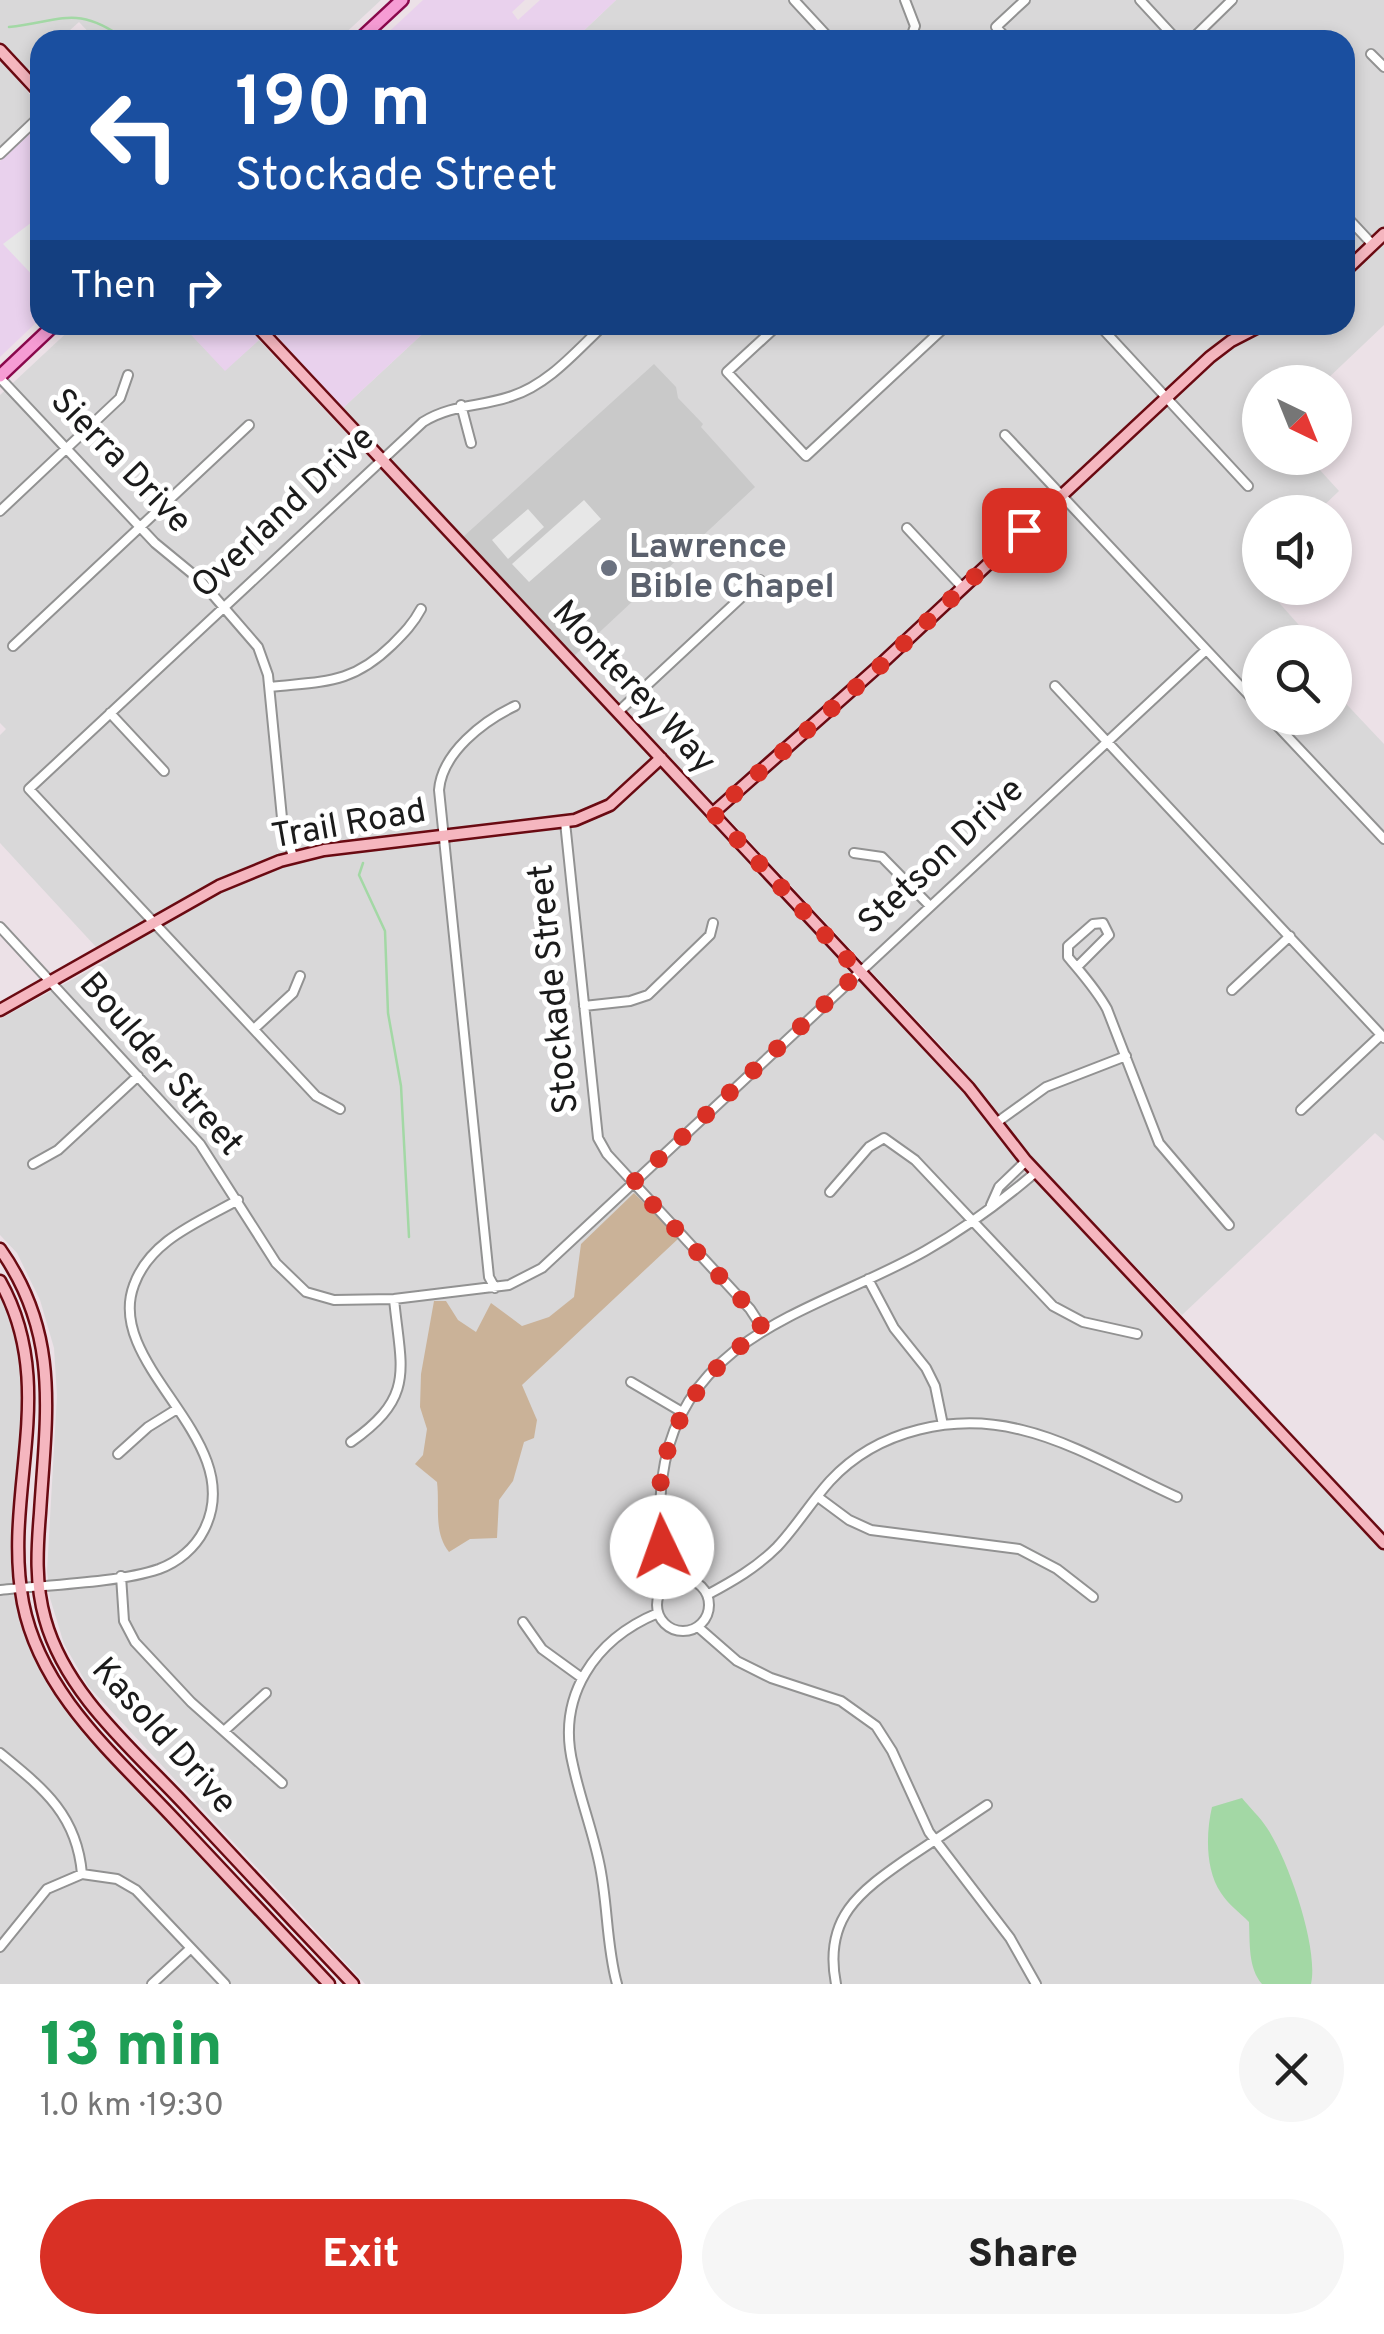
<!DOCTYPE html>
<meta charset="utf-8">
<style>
:root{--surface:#fff;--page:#f6f6f6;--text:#222;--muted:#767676;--accent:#d93025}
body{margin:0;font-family:Overpass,sans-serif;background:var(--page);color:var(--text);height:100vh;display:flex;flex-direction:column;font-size:38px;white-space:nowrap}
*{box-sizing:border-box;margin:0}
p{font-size:32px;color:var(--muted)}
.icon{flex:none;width:55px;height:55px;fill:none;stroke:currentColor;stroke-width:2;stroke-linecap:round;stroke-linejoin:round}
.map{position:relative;height:1984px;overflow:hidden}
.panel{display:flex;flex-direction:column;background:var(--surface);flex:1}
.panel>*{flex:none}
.guide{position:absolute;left:30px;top:30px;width:1325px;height:305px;border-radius:30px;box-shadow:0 5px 15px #0003;background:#1a4fa0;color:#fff;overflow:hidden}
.needle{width:65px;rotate:137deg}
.controls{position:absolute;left:1242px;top:365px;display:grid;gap:20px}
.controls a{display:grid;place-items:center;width:110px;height:110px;border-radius:50%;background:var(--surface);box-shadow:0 5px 15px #0003;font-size:50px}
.pin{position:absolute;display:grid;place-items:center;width:85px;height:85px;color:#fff;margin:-42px;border-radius:20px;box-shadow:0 5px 15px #0006}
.me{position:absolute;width:110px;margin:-55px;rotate:357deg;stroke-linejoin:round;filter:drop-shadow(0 0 8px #0008)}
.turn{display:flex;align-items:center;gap:35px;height:210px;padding:0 40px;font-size:45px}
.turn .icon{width:130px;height:130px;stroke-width:2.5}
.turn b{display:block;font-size:70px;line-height:85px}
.then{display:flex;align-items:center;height:95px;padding:0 40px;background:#0003;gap:20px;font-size:38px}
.round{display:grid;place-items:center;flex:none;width:105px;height:105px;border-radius:52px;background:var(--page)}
.headline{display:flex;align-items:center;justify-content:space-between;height:170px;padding:0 40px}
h1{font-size:60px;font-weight:800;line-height:75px;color:#1e9e55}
.button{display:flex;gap:20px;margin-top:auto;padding:20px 40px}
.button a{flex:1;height:115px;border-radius:60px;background:var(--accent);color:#fff;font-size:40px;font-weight:800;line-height:115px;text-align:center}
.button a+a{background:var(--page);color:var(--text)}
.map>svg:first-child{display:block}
</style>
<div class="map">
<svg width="1384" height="1984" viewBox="0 0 1384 1984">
<rect width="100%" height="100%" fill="#ece1e7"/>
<path fill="#d9d8d9" d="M0 0H381L338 40H96L79 22 59 40H40V58L27 70 0 41Z
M616 0H1384V325L1324 382H1260V458H1309L1339 491 1317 512H1260V567L1254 573 1260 580V588H1266L1314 642H1260V718H1335V692L1384 744V1141L1375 1133 1182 1315 1043 1169 1384 1539V1984H365L88 1686 64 1644 50 1598 47 1571 57 1396 54 1348 40 1300 17 1253 0 1235V1019L108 960 0 843V735L6 729 0 723V395L75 325H182L225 370 259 340 900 1022 904 1019 1017 1140 986 1097 948 1053 343 408 432 325H1345V40H574Z
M0 59 39 105 36 113 0 146Z
M0 1281 27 1355 20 1544 23 1602 56 1686 329 1984H0Z"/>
<path fill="#e9d1ed" d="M423 0H525L512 12 518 20 540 0H616L574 40H380Z
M40 124V319L0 357V161Z
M182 325H245L259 340 225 371Z
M267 325H432L343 408Z"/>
<path fill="#c9c9c9" d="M654 364 676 387 678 398 703 424 701 427 755 487 574 656 463 537Z"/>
<path fill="#cab298" d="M634 1193 679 1238 522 1385 537 1420 534 1438 524 1442 513 1481 499 1500 497 1538 470 1539 449 1552C433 1532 440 1506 437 1482L415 1464 423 1455 427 1429 420 1407 421 1374 434 1301H446L458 1320 476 1332 491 1303 522 1326 549 1317 574 1297 581 1244Z"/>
<path fill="#e7e7e7" d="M36 219H40L39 282 3 244Z
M584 500 601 519 529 582 512 564Z
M528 509 544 527 508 559 492 540Z"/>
<path fill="#a3d8a5" d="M1242 1798C1250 1808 1260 1817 1267 1828 1288 1859 1319 1948 1311 1984H1262C1248 1968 1250 1943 1249 1922 1240 1913 1228 1904 1221 1893 1205 1870 1206 1832 1212 1807Z"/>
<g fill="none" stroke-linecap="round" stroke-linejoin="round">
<path stroke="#a3d8a5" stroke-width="2.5" d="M9 27C63 21 77 4 126 40
M363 863 359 875 385 931 388 1013 401 1086 409 1237"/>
<defs>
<path id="street" d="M794 0 831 40
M905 0 915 26 910 40
M1140 0 1177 40
M1008 40 996 27 1025 0
M1191 40 1232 0
M1371 54 1384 67
M0 154 40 116
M1345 215 1373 245
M778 325 727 372 806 456 947 325
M1099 325 1248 486
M0 378 155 543 200 580 258 647 268 675 282 818 293 857
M461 405 471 443
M1005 435 1260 707
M0 511 120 398 128 375
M907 528 962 587
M13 646 249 425
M1055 686 1384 1038
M270 687C323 681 351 685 392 645 404 633 413 624 421 609
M618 712 760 580
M110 713 164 771
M1270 718 1384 839
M565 822 598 1138 607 1154 750 1309 763 1329
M854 853 882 857 930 906
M0 927 200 1144 276 1263 306 1292 334 1300 394 1299 509 1285 542 1268 1206 650
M1077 967 1109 935 1103 923 1093 924 1068 946V957C1082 974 1096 989 1107 1009L1159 1143 1229 1225
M1232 990 1290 936
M584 1006 630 1001 648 995 710 935 713 923
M255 1028 293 993 300 976
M340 1109 316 1096 29 789 423 422C452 404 481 407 512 396 549 384 576 351 604 325
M1301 1110 1381 1035
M996 1123 1046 1087 1126 1056
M33 1164 58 1150 138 1076
M830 1192 869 1147 884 1138 915 1160 1053 1306 1083 1322 1137 1334
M991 1205 999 1187 1026 1161
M868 1279 894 1328 926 1368 935 1386 943 1425
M495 1288 489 1277 439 790C442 753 483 721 515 706
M631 1382 682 1412
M351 1442C416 1396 401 1370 394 1299
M118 1454 148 1427 177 1409
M818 1497 849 1520 871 1530 1019 1549 1057 1569 1093 1597
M121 1576 124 1621 135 1642 191 1702 282 1783
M657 1605a26 26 0 1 1 52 0a26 26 0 1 1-52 0Z
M672 1582C658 1542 657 1504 665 1462 691 1331 825 1308 925 1251 964 1229 1002 1201 1036 1172
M0 1590C45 1585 118 1583 159 1569 178 1562 195 1548 204 1530 250 1440 103 1366 134 1285 150 1240 199 1222 238 1200
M707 1595C733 1581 756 1568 777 1547 796 1527 811 1502 830 1481 878 1429 955 1413 1022 1430 1073 1442 1128 1475 1177 1497
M523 1622 542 1649 582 1678
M698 1627 737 1661 771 1678 841 1701 876 1726 892 1751 929 1832 1010 1938 1036 1984
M224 1731 266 1693
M0 1753C44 1789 77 1815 82 1874L117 1879 136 1890 225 1984
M0 1947 47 1889 82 1874
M152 1984 191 1948
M617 1984C606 1945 608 1902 599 1862 592 1829 580 1798 573 1765 556 1696 595 1639 658 1613
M836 1984C823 1918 859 1892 908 1858 934 1841 960 1823 987 1805"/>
<path id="secondary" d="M0 50 40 93
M1345 271 1384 234
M256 325 969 1088 1026 1161 1384 1543
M713 813 880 665 1210 357 1231 341 1262 325
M0 1010 219 886 280 861 324 850 575 820 610 805 661 758
M0 1249C61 1335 46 1415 40 1513 37 1549 35 1584 45 1619 66 1695 134 1750 186 1806 241 1865 297 1925 353 1984
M0 1281C60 1388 2 1492 23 1603 41 1695 117 1757 178 1823 228 1877 279 1930 329 1984"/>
<path id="primary" d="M359 40 402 0
M0 376 54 325"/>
</defs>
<use href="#street" stroke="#929292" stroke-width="12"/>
<use href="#secondary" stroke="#6a0a12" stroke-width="15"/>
<use href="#primary" stroke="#8a084c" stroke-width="16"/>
<use href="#street" stroke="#fff" stroke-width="8"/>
<use href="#secondary" stroke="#f5b6bf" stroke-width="10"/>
<use href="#primary" stroke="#f69cd4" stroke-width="11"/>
</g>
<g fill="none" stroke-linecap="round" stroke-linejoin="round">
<path stroke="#d93025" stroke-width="18" stroke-dasharray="0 32.4" d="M662 1547C647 1453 688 1381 763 1329L750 1309 633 1183 859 972 713 813 880 666 1024 530"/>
</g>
<circle fill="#6b7280" stroke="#fff" stroke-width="4" cx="609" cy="568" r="10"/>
<g text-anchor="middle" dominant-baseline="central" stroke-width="10" stroke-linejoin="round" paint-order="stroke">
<g font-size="35" fill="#1b1b1b" stroke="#fff">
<text transform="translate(120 462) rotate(46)">Sierra Drive</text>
<text transform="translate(284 513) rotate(-43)">Overland Drive</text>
<text transform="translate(633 688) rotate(47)">Monterey Way</text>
<text transform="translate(349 825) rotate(-10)">Trail Road</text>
<text transform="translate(942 857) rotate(-43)">Stetson Drive</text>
<text transform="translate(555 989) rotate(-96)">Stockade Street</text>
<text transform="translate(160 1065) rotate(49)">Boulder Street</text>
<text transform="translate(163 1737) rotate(48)">Kasold Drive</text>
</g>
<g font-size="35" font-weight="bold" fill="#5b616d" stroke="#fff" text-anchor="start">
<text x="629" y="548">Lawrence<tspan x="629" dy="40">Bible Chapel</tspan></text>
</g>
</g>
</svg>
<div class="controls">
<a><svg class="needle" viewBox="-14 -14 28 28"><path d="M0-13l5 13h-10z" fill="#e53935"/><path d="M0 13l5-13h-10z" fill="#767676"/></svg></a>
<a><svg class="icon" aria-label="sound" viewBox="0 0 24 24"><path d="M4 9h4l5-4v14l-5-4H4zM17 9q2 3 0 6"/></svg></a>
<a><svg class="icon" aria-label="search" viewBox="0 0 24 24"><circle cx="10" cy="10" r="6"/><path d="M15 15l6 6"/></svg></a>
</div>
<div class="pin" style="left:1024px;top:530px;background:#d93025"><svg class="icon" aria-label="arrive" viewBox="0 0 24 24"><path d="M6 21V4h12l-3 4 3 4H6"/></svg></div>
<svg class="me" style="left:662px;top:1547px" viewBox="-20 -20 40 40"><circle r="19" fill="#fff"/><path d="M0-13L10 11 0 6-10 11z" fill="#d93025"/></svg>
<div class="guide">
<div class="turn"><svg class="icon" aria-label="left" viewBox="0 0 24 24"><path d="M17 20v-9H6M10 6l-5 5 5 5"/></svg><div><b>190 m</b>Stockade Street</div></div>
<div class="then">Then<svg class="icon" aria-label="right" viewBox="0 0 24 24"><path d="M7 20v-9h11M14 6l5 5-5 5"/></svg></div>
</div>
</div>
<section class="panel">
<div class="headline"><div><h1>13 min</h1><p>1.0 km · 19:30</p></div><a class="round"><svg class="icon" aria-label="close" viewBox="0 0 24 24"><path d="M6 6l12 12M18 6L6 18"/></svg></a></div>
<div class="button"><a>Exit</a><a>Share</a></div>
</section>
